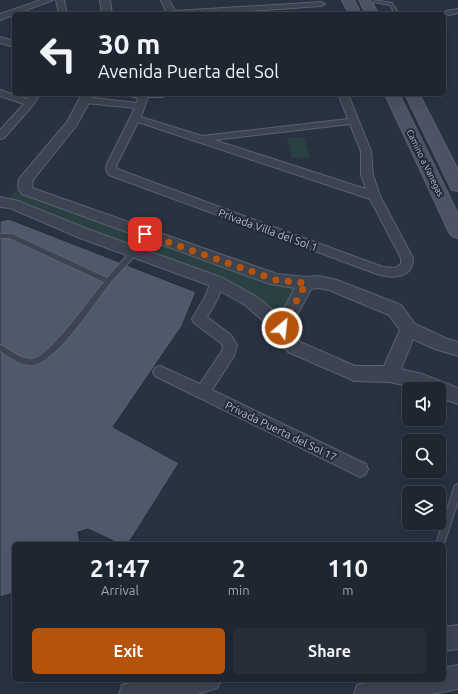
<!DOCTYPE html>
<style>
:root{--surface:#1e2631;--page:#262e39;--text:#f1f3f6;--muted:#a1a5ab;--line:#3c434d;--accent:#b45309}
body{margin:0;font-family:Ubuntu,sans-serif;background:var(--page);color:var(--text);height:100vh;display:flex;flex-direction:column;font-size:15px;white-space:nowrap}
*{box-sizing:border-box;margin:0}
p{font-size:13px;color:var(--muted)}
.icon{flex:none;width:22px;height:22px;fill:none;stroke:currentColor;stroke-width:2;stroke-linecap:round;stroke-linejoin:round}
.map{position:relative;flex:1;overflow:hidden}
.drawer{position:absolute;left:12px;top:542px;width:434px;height:140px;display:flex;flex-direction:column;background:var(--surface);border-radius:6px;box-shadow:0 4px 16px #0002,0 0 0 1px var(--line)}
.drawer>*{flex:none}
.banner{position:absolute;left:12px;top:12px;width:434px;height:84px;border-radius:6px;box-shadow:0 4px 16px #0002,0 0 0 1px var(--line);background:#1e2631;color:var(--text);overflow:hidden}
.fabs{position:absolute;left:402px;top:382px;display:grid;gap:8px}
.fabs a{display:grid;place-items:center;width:44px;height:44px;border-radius:6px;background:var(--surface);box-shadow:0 4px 16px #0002,0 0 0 1px var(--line);font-size:20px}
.pin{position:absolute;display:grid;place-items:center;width:34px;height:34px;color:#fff;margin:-17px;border-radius:8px;box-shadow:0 2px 6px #0006}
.me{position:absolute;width:44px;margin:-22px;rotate:28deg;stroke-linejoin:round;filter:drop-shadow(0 0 3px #0008)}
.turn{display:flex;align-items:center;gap:14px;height:84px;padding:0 20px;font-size:18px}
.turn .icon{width:52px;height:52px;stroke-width:2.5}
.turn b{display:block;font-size:28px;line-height:34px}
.eta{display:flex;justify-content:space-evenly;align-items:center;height:68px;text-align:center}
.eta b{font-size:24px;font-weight:600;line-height:28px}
.cta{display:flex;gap:8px;margin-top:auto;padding:8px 20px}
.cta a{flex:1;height:46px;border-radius:6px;background:var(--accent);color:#fff;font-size:16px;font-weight:600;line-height:46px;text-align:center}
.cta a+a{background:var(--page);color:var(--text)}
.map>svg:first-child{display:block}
</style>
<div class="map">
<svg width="458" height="694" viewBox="0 0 458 694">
<rect width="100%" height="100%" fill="#283241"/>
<path fill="#2b4043" d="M287 138H304L310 157 292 158Z
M24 183 101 218 249 271 306 283 282 328 251 301 5 202Z"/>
<path fill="#4f596a" stroke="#232b38" d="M9 219 196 292 182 326 113 427 179 463 128 544H120L88 529 78 532 80 544H14V593L0 597V221Z"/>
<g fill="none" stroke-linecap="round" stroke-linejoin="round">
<defs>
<path id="service" d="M363 0H373L392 3 399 14H395L390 5Z
M0 234H12L107 278 133 249H137L138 251C130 263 119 272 110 283 94 303 58 361 33 365 22 367 10 357 0 351V345C10 349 19 359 31 359 48 360 91 297 104 282L9 238H0Z
M458 484V501L444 544H436L454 488 455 485Z"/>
<path id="minor" d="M41 0H53L0 20V14Z
M56 0H64L67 14H59Z
M161 0H169L175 11 321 2 325 4 321 6 208 14H167Z
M458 9V13L449 15 445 13 446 11Z
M0 37 14 41V47L0 43Z
M0 90 27 99 30 94H40L33 105 4 138 0 139V130L24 104 0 96Z
M132 94H168L163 97H148L141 117 202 136 348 119 338 94H348L371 151 373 175 380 196 413 258C413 279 392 279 377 274L109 175 106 170V166L135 108 85 103 80 100 85 97 137 103 138 98 133 97ZM138 122 370 199 401 258V264L395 268 383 267 117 169 116 166ZM350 124 361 151V175L366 189 214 140Z
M217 277 222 279 223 282 218 298 207 317 231 335 237 345 234 356 212 390 366 464 368 469 366 474 360 477 354 474 155 376 153 372 155 368 160 366 200 384 222 351 223 346 221 343 194 323 192 319 205 297 212 279Z"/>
<path id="tertiary" d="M100 0H110L112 14H102Z
M82 94H94L76 126 33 180 32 188 277 274 306 277 318 276 337 280 401 305 415 324 445 338 458 342V356L435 349 413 339 401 369 422 374 458 388V404L439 397V389H419L390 382 354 381 348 378 288 352 280 342 276 332 245 305 211 286 80 238 10 208 0 207V197L18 201 90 230 223 278 257 297 280 316 295 288 270 284 22 194 18 187 19 179 67 122ZM318 288 329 290 389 315 400 330 384 366H355L300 342 290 328 311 289Z
M458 625V649L444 651V627Z
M458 665V689L431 694H354L357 685 376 680H444V668Z
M142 680H221L217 688 198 694H119L122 685Z"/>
<path id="secondary" d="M342 0H354L361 14H349Z
M359 0H371L378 14H366Z
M385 94H399L458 214V238L452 236 449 232Z
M405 94H419L458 170V191L452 190 450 186Z"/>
</defs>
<use href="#service" stroke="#5b626e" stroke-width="2"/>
<use href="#minor" stroke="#5b626e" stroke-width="2"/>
<use href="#tertiary" stroke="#5b626e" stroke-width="2"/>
<use href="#secondary" stroke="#5b626e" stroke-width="2"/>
<use href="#service" fill="#3c4451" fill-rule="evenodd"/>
<use href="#minor" fill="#3c4451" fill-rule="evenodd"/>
<use href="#tertiary" fill="#3c4451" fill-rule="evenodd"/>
<use href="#secondary" fill="#4b5364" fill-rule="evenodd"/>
</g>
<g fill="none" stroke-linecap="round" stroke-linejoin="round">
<path stroke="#b45309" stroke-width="7" stroke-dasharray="0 12.6" d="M145 234 276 280 306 283 282 328"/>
</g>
<g text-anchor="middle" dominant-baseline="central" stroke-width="4" stroke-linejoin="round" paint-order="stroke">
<g font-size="9" fill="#babfcb" stroke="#212937">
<text transform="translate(425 163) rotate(64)">Camino a Vanegas</text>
</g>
<g font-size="11" fill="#babfcb" stroke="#212937">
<text transform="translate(268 230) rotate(20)">Privada Villa del Sol 1</text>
<text transform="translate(281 431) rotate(26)">Privada Puerta del Sol 17</text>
</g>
</g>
</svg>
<div class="fabs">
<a><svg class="icon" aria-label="sound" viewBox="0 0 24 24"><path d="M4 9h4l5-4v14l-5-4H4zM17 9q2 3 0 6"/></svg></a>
<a><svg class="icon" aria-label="search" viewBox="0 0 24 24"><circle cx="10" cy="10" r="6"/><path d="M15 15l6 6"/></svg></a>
<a><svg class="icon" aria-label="layers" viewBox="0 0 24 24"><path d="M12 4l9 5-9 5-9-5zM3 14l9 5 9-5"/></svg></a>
</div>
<div class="pin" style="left:145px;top:234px;background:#d93025"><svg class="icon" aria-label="arrive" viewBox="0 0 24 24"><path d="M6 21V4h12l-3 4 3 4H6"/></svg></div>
<svg class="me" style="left:282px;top:328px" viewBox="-20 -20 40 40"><circle r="17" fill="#b45309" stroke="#fff" stroke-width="3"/><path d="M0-11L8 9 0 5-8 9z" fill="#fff"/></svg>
<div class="banner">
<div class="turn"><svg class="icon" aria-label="left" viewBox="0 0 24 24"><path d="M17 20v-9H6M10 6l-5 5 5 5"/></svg><div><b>30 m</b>Avenida Puerta del Sol</div></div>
</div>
<section class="drawer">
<div class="eta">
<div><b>21:47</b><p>Arrival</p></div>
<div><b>2</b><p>min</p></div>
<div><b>110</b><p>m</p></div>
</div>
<div class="cta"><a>Exit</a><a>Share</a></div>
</section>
</div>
